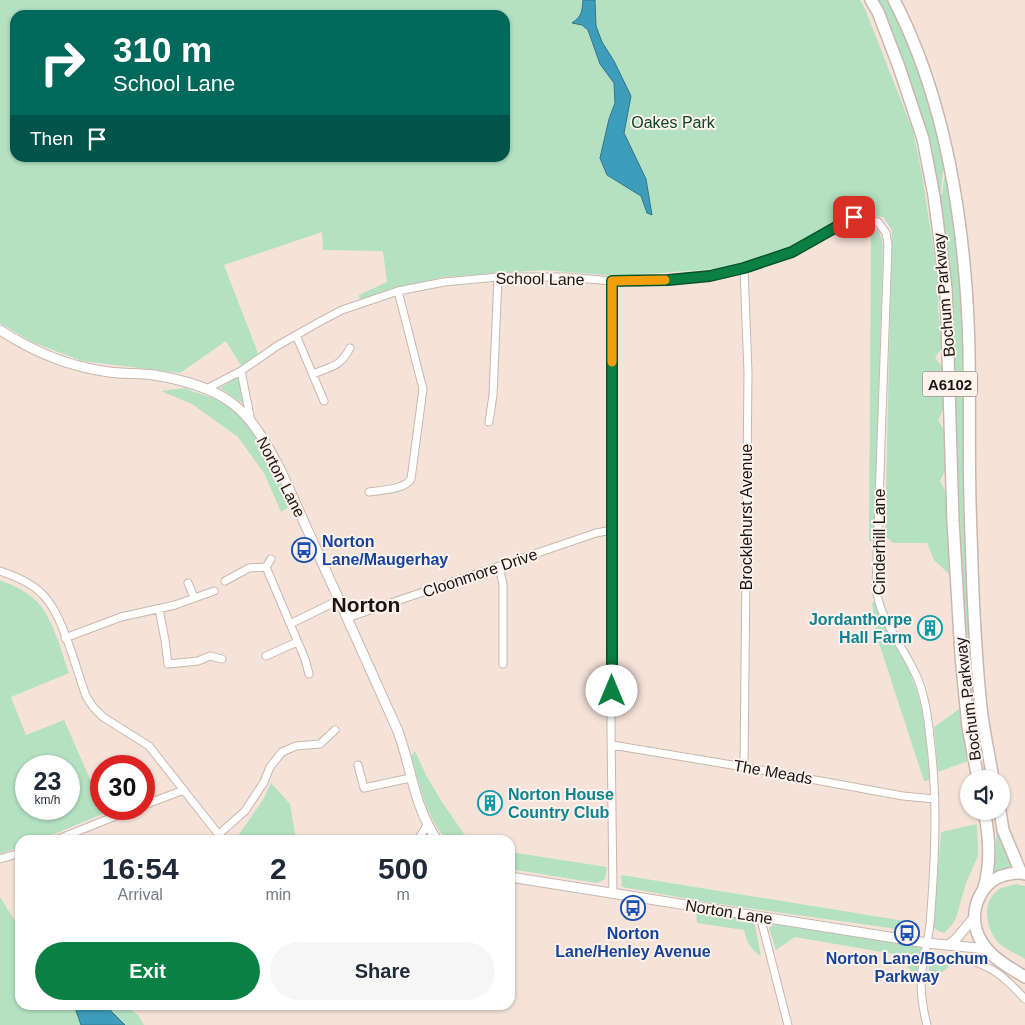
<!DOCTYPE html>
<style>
:root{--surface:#fff;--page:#f6f6f7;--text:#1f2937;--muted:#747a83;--accent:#0b8043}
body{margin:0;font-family:Arial,sans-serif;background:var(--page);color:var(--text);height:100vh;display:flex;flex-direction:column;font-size:19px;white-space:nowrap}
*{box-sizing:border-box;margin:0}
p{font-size:16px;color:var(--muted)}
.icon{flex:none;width:28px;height:28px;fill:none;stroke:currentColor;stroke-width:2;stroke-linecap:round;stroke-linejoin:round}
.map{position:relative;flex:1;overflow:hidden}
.panel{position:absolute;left:15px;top:835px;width:500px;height:175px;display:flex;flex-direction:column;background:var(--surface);border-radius:15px;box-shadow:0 1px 4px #0004}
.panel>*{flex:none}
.banner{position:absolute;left:10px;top:10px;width:500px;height:152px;border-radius:15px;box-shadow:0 1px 4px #0004;background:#00695c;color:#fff;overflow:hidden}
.buttons{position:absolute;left:960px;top:770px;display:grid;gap:10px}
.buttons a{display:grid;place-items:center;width:50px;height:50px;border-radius:50%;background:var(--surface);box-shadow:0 1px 4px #0004;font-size:25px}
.speed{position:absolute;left:15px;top:755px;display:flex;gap:10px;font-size:25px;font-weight:700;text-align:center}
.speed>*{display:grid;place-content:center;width:65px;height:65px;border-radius:50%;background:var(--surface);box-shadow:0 1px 4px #0004;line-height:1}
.speed small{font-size:12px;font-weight:400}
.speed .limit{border:8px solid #d22;background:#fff;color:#111}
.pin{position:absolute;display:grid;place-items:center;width:42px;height:42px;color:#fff;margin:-21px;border-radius:10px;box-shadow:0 2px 8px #0006}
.me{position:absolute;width:55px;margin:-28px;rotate:0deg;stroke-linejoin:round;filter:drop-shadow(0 0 4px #0008)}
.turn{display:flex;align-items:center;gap:18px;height:105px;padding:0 20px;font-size:22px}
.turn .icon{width:65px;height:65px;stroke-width:2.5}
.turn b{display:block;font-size:35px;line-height:42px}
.then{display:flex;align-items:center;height:48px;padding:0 20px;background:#0003;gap:10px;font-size:19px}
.eta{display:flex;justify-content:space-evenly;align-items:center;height:85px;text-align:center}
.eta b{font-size:30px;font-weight:700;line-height:35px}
.action{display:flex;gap:10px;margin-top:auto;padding:10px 20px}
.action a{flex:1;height:58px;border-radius:30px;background:var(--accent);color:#fff;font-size:20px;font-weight:700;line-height:58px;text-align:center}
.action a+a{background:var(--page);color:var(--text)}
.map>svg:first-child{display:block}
</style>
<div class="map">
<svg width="1025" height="1025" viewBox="0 0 1025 1025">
<rect width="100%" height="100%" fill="#f5e3d9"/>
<path fill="#b3e1c1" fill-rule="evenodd" d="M0 0H860L865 9 913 131 921 169 939 284 938 309 942 347 935 358 942 366 944 408 938 420 944 430 945 470 940 481 947 494 950 575 934 560 927 543H893L885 536 892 230 883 217 859 215 790 249 729 268 617 276 545 270 442 277 360 302 359 295 387 282 383 251 323 250 322 232 224 265 259 356 242 367 226 341 180 373 82 361 32 342 0 323ZM15 15H505V158H15Z
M876 0H889L918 67 936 124 946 170 943 171 941 191H939C924 123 908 63 876 0Z
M946 172C968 280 961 391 965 500 968 569 974 638 978 707L973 714 969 682 970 678 963 588 951 295 940 195 942 194 945 173Z
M859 222C877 227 880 228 883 246L874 541H869L871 237 849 224Z
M239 376 244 404 220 388Z
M184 388C196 393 209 396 221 401 254 417 276 473 292 505L281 512 264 473 238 437 192 404 161 391Z
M0 580C12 585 24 590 34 599 52 614 61 651 69 673L11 697 26 735 64 720 101 804V809H103L105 813 40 840H20V847L0 854ZM26 766H69V809H26Z
M875 602C893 637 914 672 922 711 927 733 927 757 930 780L924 781 877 637 872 603Z
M959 709 968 761 938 772 934 727Z
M415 751 427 777 442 802 464 834 474 840H447C426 817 420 786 411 756Z
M271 783 290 804 296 840H235L263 800Z
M994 811H995L1000 836 1012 869 994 875 997 826Z
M977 824 978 856 966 883 956 918 952 925 944 933 938 931 933 927 941 832Z
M510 852 607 867 605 879 597 883 510 869Z
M621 875 917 923 918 932 712 903 622 887Z
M1016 884 1025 886V959C1015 953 1003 949 996 940 987 928 982 904 995 893 1000 887 1009 886 1016 884Z
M0 897 20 929V1005H124L138 1015 144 1025H0Z
M696 912 754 921 761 956C750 950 747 942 744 930L697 923Z
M778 923 922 947 918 975H914L899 955 795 937 776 950 769 928 773 925Z
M962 954 929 985V956Z"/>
<path fill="#3e9dbb" stroke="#347488" d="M583 0H595L596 26 602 42 614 61 631 96 624 133 646 179 652 215 647 213 641 196 607 175 600 158 609 119 615 103 614 83 600 64 588 30 582 25 572 23C582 16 582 12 583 0Z
M74 1005H105L125 1025H81Z"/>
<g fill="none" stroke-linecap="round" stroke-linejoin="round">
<defs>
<path id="minor" d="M744 268 748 373 744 767
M612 281 611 730 613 894
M296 335 324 401
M241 371 251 421
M313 374C332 366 340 367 350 348
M206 389 241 371 277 346 321 321 342 310 398 291 444 282 498 277H566L612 281 668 280 710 276 744 268 792 252 854 217 878 222 886 233 888 245 876 586C878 618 903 646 916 675 925 694 928 717 930 738 938 800 935 862 930 924 928 943 922 961 921 980 921 996 923 1010 927 1025
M489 422 493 395 498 277
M369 492C381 490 404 490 411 479L423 389 398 291
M271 559 266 567 305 659 309 674
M499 567 503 584V664
M0 571C15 576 33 583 44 596 63 615 76 669 86 696L93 707 103 717 149 746 223 840
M225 581 249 568 266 567
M188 583 194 597
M159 609 165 640 168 664 198 661 210 656 222 659
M347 618 596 533 612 530
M290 624 339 600
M65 638 121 617 175 605 214 591
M266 656 297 642
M612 745 744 767 903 796 935 799
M358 765 364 788 410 778
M144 805 184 790
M218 835 245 811 264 782 270 767 282 752 296 746 320 744 335 730
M56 840 133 809
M418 840 427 825
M0 859 20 853
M760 916 788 1025
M967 959C997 969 1004 977 1025 999"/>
<path id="tertiary" d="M0 330C32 351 70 367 109 372 124 374 139 373 154 375 178 379 206 386 226 399 252 415 267 445 281 471L388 709C392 718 396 726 399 734 412 771 414 806 437 840
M510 877 927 943 987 949
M949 945 957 938 975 916"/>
<path id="trunk" d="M871 0 878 12 899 67 923 139 934 196 946 288 953 521 961 656 968 727 978 779
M894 0C938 85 957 181 965 275 972 351 968 426 970 502 972 571 974 640 981 708 984 732 989 755 993 779
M1000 811 1003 830 1021 873
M1025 874C1020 872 1015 873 1010 874 981 878 967 911 979 937 988 956 1007 966 1025 977
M984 888C991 863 990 838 984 811"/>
</defs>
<use href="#minor" stroke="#c9b7ae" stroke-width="9"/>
<use href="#tertiary" stroke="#c9b7ae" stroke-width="11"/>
<use href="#trunk" stroke="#c9b7ae" stroke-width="14"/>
<use href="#minor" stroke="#fff" stroke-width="7"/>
<use href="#tertiary" stroke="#fff" stroke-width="9"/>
<use href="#trunk" stroke="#fff" stroke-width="11"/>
</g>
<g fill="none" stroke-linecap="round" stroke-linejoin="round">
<defs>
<path id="route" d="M612 691V281L668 280 710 276 744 268 792 252 854 217"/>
</defs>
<use href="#route" stroke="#07532c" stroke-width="12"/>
<use href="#route" stroke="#0b8043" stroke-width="9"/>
<path stroke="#f59e0b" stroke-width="9" d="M612 362V281L665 280"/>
</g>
<defs>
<symbol id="bus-ring" viewBox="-11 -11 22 22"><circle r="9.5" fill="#fdf2ec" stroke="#1a4fb4" stroke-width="1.5"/><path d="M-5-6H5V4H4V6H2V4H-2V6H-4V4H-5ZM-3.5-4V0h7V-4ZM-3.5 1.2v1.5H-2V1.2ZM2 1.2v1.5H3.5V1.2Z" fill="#1a4fb4"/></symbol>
<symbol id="building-ring" viewBox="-11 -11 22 22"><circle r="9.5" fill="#fdf2ec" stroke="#0f9aa8" stroke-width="1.5"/><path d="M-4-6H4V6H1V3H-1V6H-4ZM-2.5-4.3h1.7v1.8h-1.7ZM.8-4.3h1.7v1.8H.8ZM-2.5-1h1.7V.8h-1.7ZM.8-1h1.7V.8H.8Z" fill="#0f9aa8"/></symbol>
</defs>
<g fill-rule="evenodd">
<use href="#bus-ring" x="290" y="536" width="28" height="28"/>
<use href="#building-ring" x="916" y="614" width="28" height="28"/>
<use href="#building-ring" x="476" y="789" width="28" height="28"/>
<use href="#bus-ring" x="619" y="894" width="28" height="28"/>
<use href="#bus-ring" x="893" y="919" width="28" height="28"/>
</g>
<g text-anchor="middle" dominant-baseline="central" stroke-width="4" stroke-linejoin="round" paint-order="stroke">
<rect fill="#fdf2ec" stroke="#5f5753" stroke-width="1" x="922.5" y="371.5" width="55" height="25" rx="4"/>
<g font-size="15" font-weight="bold" fill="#1b1411">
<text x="950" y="384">A6102</text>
</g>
<g font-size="16" fill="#0b4325" stroke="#fdf2ec">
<text x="673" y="122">Oakes Park</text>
</g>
<g font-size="16" fill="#1b1411" stroke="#fdf2ec">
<text transform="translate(540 279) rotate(1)">School Lane</text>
<text transform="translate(944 295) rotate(-95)">Bochum Parkway</text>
<text transform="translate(281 477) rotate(63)">Norton Lane</text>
<text transform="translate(746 517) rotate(-90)">Brocklehurst Avenue</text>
<text transform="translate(879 542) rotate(-90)">Cinderhill Lane</text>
<text transform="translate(480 573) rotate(-19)">Cloonmore Drive</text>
<text transform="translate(968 699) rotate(-97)">Bochum Parkway</text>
<text transform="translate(773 772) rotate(10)">The Meads</text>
<text transform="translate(729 912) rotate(9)">Norton Lane</text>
</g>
<g font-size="16" font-weight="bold" fill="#164399" stroke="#fdf2ec">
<text x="322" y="541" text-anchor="start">Norton<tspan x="322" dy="18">Lane/Maugerhay</tspan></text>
<text x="633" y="933">Norton<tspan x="633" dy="18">Lane/Henley Avenue</tspan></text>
<text x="907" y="958">Norton Lane/Bochum<tspan x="907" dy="18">Parkway</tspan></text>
</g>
<g font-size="16" font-weight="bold" fill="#0d838f" stroke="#fdf2ec" text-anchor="end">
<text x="912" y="619">Jordanthorpe<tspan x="912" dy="18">Hall Farm</tspan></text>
<text x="508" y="794" text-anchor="start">Norton House<tspan x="508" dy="18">Country Club</tspan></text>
</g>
<g font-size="21" font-weight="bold" fill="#1b1411" stroke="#fdf2ec">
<text x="366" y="604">Norton</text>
</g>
</g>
</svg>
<div class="buttons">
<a><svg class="icon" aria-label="sound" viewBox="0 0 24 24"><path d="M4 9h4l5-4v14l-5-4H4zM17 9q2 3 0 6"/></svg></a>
</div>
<div class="speed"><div>23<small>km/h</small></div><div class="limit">30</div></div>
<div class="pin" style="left:854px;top:217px;background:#d93025"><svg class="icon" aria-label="arrive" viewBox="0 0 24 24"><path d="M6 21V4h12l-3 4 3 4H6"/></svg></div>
<svg class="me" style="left:612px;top:691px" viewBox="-20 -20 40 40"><circle r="19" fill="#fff"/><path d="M0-13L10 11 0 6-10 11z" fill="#0b8043"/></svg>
<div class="banner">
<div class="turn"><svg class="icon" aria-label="right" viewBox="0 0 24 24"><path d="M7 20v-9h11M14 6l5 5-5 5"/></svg><div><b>310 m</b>School Lane</div></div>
<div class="then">Then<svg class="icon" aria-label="arrive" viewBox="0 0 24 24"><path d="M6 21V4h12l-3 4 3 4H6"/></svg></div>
</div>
<section class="panel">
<div class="eta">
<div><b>16:54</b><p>Arrival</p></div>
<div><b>2</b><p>min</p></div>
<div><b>500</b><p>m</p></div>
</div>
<div class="action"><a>Exit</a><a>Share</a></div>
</section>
</div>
